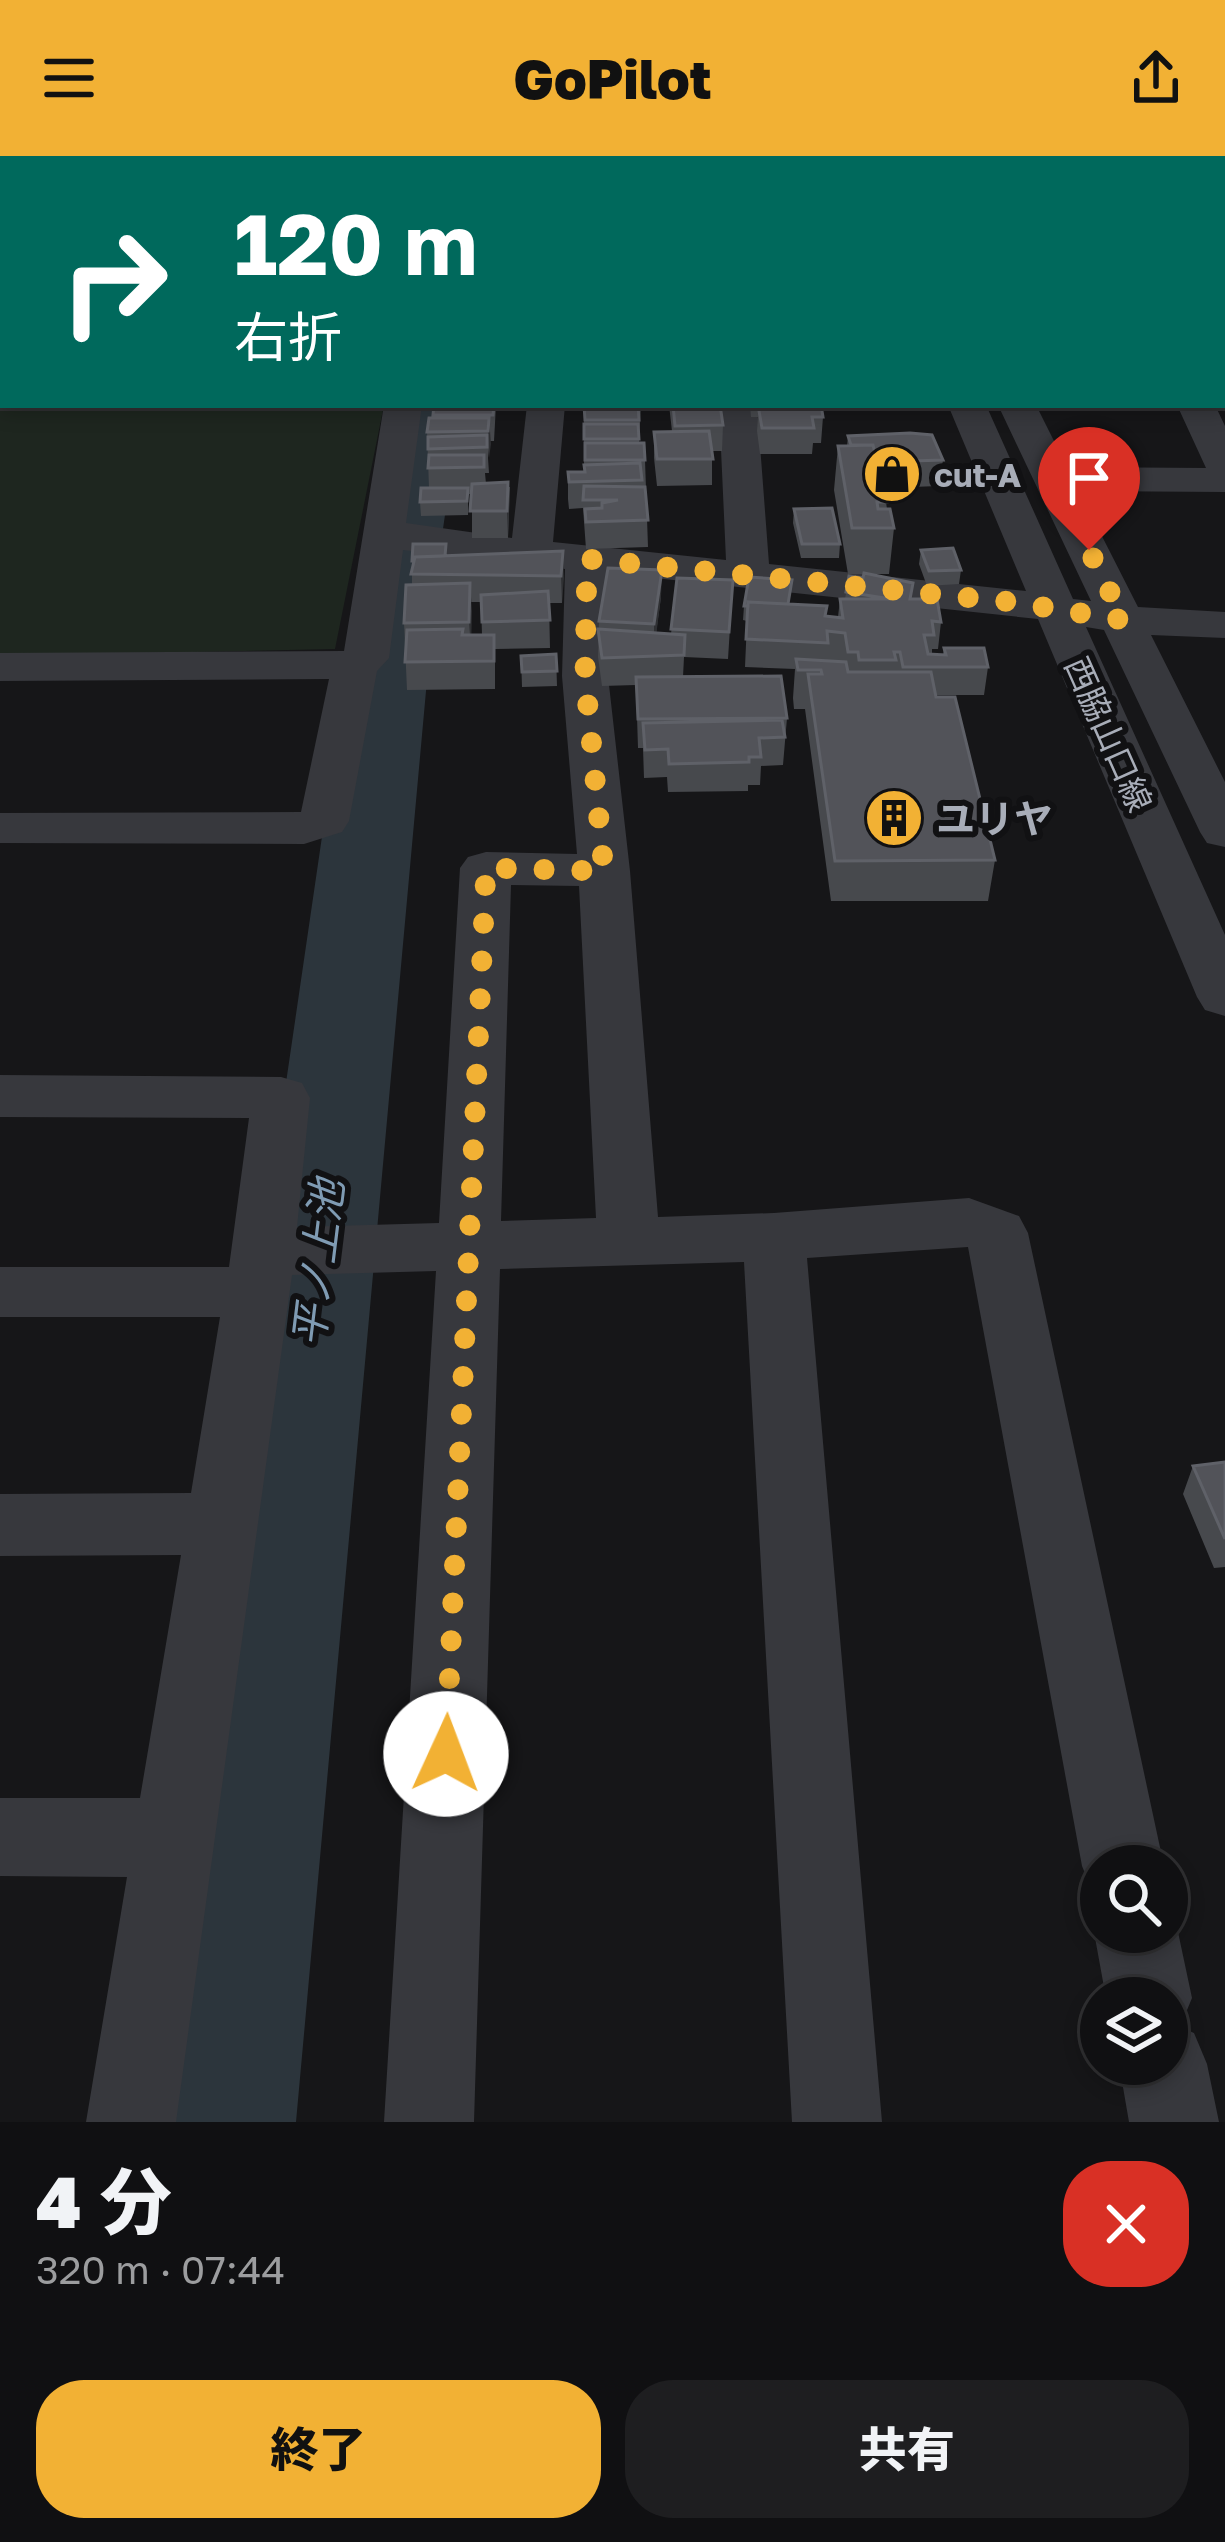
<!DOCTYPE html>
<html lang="ja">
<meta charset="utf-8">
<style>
:root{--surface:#101012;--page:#1e1e20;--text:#f1f3f6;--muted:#9c9d9f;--line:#303032;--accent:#f2b134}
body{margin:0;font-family:"Golos Text","Noto Sans JP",sans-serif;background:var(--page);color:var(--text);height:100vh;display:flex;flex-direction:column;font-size:45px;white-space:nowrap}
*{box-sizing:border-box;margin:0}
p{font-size:39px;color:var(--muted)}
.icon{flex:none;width:66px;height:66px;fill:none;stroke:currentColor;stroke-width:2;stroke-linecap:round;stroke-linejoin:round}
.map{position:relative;height:1966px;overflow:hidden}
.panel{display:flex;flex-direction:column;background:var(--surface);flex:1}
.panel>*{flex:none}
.hud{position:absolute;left:0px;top:0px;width:1227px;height:252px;box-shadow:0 6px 18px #0003,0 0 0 3px var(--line);background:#00695c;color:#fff;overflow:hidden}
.buttons{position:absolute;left:1080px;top:1689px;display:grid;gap:24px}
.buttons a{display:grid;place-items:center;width:108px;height:108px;border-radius:50%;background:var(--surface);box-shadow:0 6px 18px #0003,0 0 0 3px var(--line);font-size:60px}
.pin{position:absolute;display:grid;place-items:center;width:102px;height:102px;color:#fff;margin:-123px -51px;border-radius:50% 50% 50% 0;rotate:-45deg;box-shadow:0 0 12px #0007}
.pin .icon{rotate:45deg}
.me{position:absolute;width:132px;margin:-66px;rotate:2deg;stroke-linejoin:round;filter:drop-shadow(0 0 9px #0008)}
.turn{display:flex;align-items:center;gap:42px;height:252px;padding:0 36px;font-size:54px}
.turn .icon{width:156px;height:156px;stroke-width:2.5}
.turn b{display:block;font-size:84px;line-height:102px}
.round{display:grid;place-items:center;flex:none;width:126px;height:126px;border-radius:48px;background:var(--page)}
.head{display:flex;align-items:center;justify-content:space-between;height:204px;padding:0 36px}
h1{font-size:72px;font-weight:800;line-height:90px}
.primary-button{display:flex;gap:24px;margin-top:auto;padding:24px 36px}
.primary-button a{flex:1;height:138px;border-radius:48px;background:var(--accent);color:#111;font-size:48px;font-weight:800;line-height:138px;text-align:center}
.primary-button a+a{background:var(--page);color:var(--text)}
header{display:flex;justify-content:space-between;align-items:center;height:156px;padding:0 36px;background:var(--accent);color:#111;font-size:54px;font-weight:800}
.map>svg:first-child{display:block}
</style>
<header><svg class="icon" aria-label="menu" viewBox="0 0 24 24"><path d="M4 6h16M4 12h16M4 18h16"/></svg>GoPilot<svg class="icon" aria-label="share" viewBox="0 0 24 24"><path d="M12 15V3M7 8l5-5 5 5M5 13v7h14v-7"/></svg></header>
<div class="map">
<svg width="1225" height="1966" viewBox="0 0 1225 1966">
<rect width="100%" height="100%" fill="#161618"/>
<path fill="#1e261f" d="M0 183 3 249H384L335 493 0 500Z"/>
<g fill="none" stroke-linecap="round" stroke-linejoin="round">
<path fill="#2c353c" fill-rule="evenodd" d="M393 249H461L437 414 296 1966H134L361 414Z"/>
<path fill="#37383d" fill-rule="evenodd" d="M312 0H417L310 3Z
M716 0H746V3H716Z
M875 0H905L906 3H876Z
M1224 6H1225V24H1224Z
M1224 70H1225V90H1224Z
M0 74H3V94H0Z
M1224 144H1225V164H1224Z
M0 162H3V184H0Z
M384 249H422L406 367 512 382 527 249H565L553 386 726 404 719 249H757L769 408 1026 435 948 249H986L1073 443 1091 445 998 249H1036L1067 311 1206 312 1177 249H1215L1225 270V336L1079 335 1138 451 1225 456V482L1151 479 1225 626V691L1207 687 1200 676 1104 474 1086 471 1225 779V860L1205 854 1197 841 1038 463 608 417V520L630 715 658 1061 774 1057 969 1042 1019 1060 1028 1077 1164 1710H1101V1741L1094 1739 1082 1710 968 1091 807 1102 882 1966H792L744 1106 500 1113 474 1966H384L436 1115 292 1119 176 1966H86L127 1721 0 1720V1642H140L181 1399 0 1400V1338L191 1337 220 1161H0V1111H229L249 962 0 961V919L281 921 302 927 310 942 297 1071 439 1067 460 712 468 701 486 696 577 698 562 520 565 413 403 394 389 502 377 515 349 665 342 676 304 688 0 687V657L301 656 329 523 0 525V497L344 495ZM511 729 579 730 596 1062 501 1065Z
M1167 1749 1178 1776 1192 1842 1180 1871 1194 1877 1207 1908 1219 1966H1129L1119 1908H1167V1842H1106L1094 1776 1101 1759V1776H1167Z"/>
</g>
<path fill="#47494d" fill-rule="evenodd" d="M434 249H496L494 285H490L488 302 489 317H485L486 328 510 331 508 382H472V338H468V359L421 360 420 346 429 332 427 276 433 262Z
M577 249H641L639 287 645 304 648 391 586 393 583 352 569 353 568 343V316H584V254H577Z
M669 249H720L723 269 722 295H712V329L657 330 654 302V276L672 275Z
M750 249H821L823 261 821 287H813L812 298H760L757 275 758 261H751Z
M848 280 943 304 939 330 884 332 887 353 894 372 889 418H868L911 443 941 466 938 493H932V498L943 499 944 492 988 511 984 539H936L995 704 988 745H831L805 553H794L793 542 795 513 745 511 747 465 743 464 744 450 789 448 826 460 838 461 840 443H845L849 420 863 422 864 418H848L834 334 838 290H847Z
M794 353 840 388 839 402H801L793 367Z
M446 388V399L563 395 562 447H549L550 492 495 493V533L407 534 404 467 412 429V405ZM471 446H481L482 479H471Z
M921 394 961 414 959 428 927 430 919 408Z
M677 422 733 424 728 503 684 501 683 521 787 562 783 609 761 610 760 629H748V635L668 636 667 621 644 622 643 592H638L636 529 602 530 598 501 599 465 661 441 656 477 671 478Z
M556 498 557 530 522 531 521 500Z
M1225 1306V1411L1214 1412 1183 1338 1193 1310Z"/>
<path fill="#2f3033" d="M489 262 491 288 489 302 488 275Z
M508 326 509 352 508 382 507 355Z
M563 395 564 422 562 447 561 420Z
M662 414 661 441 654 496V468Z
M470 427 472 455 471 493 469 466Z"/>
<path fill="#525359" stroke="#5f6168" stroke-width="3" d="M434 249H494L493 259H433Z
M584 249H638L639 264H585Z
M673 249H720L723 269 675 270Z
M758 249H821L823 261H812L814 272H762Z
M429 262H489L488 275 427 276Z
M584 268H638L639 283H584Z
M709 275 713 303H657L654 276Z
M910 277 932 279 943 304 877 306 873 289H851L848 280Z
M487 279V291L428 293V281Z
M585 287H644L645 304H585Z
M873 289 879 314 869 315 872 325H883L887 346H877L878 353H890L894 372H852L838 290Z
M429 299H484V311L428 312Z
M640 307 642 324 569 326 568 316H585L584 309Z
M508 326 507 355H470L472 328Z
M584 330 645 331 648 364 586 366 585 353 602 352V347L618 344H583Z
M421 332H468L467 345 420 346Z
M832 352 840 388H802L794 353Z
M413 388H446L445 400 415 401 414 405H412Z
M953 392 961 414 929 415 921 394Z
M563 395 561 420 411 418 415 401Z
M608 412 662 414 654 468 599 465Z
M864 417 913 427 910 443H937L941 466 932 465 934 479H924L928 498 946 499 944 492H984L988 511H903L900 496H894L896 504H859L858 496H848L845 477 827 475 828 487 746 483 748 446 827 450 825 460 843 462 840 443H891L846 436 849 420 863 422Z
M749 421 792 424 788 448 748 446V450H744Z
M677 422 733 424 729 476 671 473Z
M470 427 469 466 404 467 406 429Z
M548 435 550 464 482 466 481 439Z
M463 473 462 479H494V505L405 506 407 474Z
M598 473 685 479 684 499 602 502Z
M556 498 557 515 522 516 521 500Z
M796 503 846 506 848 516H931L936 541H955L995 704 835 705 808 518H822L821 514H798Z
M781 520 787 562 638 563 636 521Z
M782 564 785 581 759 582 761 601H749V606L669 608 668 593 645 594 643 567Z
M1225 1306V1383L1193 1310Z"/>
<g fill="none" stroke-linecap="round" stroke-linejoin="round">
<path stroke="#f2b134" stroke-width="21" stroke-dasharray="0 37.8" d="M446 1598 486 712 604 715 585 520 587 403 1012 446 1124 464 1089 394"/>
</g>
<defs>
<symbol id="shop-disc" viewBox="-11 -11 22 22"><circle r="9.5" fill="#f2b134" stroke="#111113"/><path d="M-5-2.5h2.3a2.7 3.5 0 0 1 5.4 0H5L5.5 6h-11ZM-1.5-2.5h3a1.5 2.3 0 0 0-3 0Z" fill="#111"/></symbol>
<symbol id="building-disc" viewBox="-11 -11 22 22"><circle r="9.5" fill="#f2b134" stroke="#111113"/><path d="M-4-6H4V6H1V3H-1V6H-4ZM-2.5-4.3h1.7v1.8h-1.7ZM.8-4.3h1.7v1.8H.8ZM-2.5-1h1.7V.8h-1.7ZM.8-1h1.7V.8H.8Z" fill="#111"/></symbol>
</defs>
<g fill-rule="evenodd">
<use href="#shop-disc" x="859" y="285" width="66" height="66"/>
<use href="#building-disc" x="861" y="629" width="66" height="66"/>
</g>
<g text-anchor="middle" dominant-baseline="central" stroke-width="12" stroke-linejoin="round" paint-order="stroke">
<g font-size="33" font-weight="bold" fill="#a8adb8" stroke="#111113" text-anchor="start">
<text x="934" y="318">cut-A</text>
</g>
<g font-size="33" fill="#a8adb8" stroke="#111113">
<text transform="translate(1109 578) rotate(66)">西脇山口線</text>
</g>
<g font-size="39" font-weight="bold" fill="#a8adb8" stroke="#111113" text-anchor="start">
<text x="936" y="662">ユリヤ</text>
</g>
<g font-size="42" font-style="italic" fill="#7f9bb3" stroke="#111113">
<text transform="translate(317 1107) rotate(-83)">平ノ上池</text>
</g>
</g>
</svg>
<div class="buttons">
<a><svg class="icon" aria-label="search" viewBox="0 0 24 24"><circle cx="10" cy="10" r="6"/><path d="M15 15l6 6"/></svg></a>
<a><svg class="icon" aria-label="layers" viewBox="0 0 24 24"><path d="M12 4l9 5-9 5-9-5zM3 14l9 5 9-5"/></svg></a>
</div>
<div class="pin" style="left:1089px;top:394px;background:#d93025"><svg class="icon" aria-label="arrive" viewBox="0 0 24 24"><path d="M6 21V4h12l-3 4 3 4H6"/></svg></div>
<svg class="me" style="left:446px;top:1598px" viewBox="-20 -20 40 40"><circle r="19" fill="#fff"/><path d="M0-13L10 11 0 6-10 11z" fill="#f2b134"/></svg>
<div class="hud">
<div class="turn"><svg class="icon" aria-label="right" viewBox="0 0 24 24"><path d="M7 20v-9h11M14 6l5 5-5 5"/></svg><div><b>120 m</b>右折</div></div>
</div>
</div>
<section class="panel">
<div class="head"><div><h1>4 分</h1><p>320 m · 07:44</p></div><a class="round" style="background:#d93025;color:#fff"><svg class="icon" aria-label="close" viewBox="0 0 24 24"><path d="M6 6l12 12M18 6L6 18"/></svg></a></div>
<div class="primary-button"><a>終了</a><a>共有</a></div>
</section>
